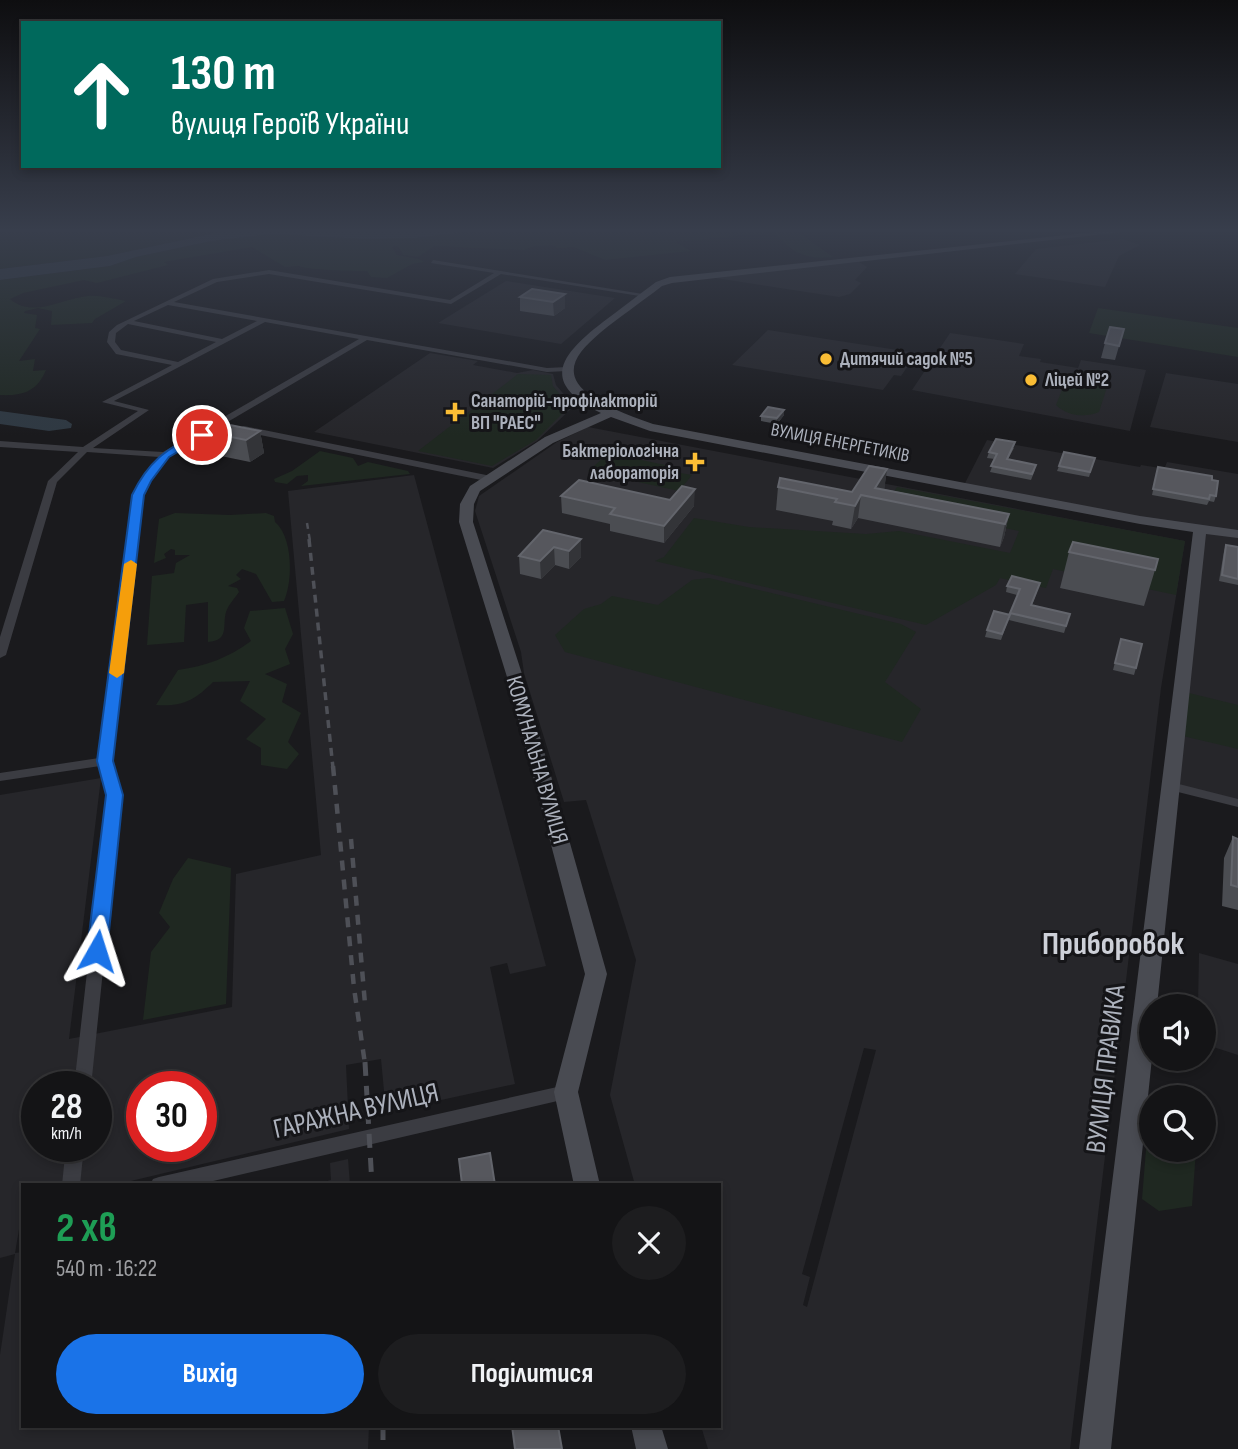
<!DOCTYPE html>
<html lang="uk">
<meta charset="utf-8">
<style>
:root{--surface:#141416;--page:#1d1d1f;--text:#f1f3f6;--muted:#9d9ea1;--line:#333335;--accent:#1a73e8}
body{margin:0;font-family:"Sofia Sans Condensed",sans-serif;background:var(--page);color:var(--text);height:100vh;display:flex;flex-direction:column;font-size:26px;white-space:nowrap}
*{box-sizing:border-box;margin:0}
p{font-size:23px;color:var(--muted)}
.icon{flex:none;width:38px;height:38px;fill:none;stroke:currentColor;stroke-width:2;stroke-linecap:round;stroke-linejoin:round}
.map{position:relative;flex:1;overflow:hidden}
.sheet{position:absolute;left:21px;top:1183px;width:700px;height:245px;display:flex;flex-direction:column;background:var(--surface);border-radius:0px;box-shadow:0 4px 10px #0003,0 0 0 2px var(--line)}
.sheet>*{flex:none}
.guide{position:absolute;left:21px;top:21px;width:700px;height:147px;border-radius:0px;box-shadow:0 4px 10px #0003,0 0 0 2px var(--line);background:#00695c;color:#fff;overflow:hidden}
.tools{position:absolute;left:1139px;top:994px;display:grid;gap:14px}
.tools a{display:grid;place-items:center;width:77px;height:77px;border-radius:50%;background:var(--surface);box-shadow:0 4px 10px #0003,0 0 0 2px var(--line);font-size:35px}
.speed{position:absolute;left:21px;top:1071px;display:flex;gap:14px;font-size:35px;font-weight:700;text-align:center}
.speed>*{display:grid;place-content:center;width:91px;height:91px;border-radius:50%;background:var(--surface);box-shadow:0 4px 10px #0003,0 0 0 2px var(--line);line-height:1}
.speed small{font-size:18px;font-weight:400}
.speed .limit{border:10px solid #d22;background:#fff;color:#111}
.pin{position:absolute;display:grid;place-items:center;width:60px;height:60px;color:#fff;margin:-30px;border:4px solid #fff;border-radius:50%;box-shadow:0 2px 7px #0007}
.me{position:absolute;width:77px;margin:-38px;rotate:6deg;stroke-linejoin:round;filter:drop-shadow(0 0 5px #0008)}
.turn{display:flex;align-items:center;gap:24px;height:147px;padding:0 35px;font-size:32px}
.turn .icon{width:91px;height:91px;stroke-width:2.5}
.turn b{display:block;font-size:49px;line-height:60px}
.round{display:grid;place-items:center;flex:none;width:74px;height:74px;border-radius:37px;background:var(--page)}
.head{display:flex;align-items:center;justify-content:space-between;height:119px;padding:0 35px}
h1{font-size:42px;font-weight:700;line-height:52px;color:#1e9e55}
.button{display:flex;gap:14px;margin-top:auto;padding:14px 35px}
.button a{flex:1;height:80px;border-radius:42px;background:var(--accent);color:#fff;font-size:28px;font-weight:700;line-height:80px;text-align:center}
.button a+a{background:var(--page);color:var(--text)}
.map>svg:first-child{display:block}
</style>
<div class="map">
<svg width="1238" height="1449" viewBox="0 0 1238 1449">
<rect width="100%" height="100%" fill="#1a1a1d"/>
<path fill="#26262a" fill-rule="evenodd" d="M1123 239 1140 245 1119 256 1105 287 1015 274 1036 249Z
M859 262 867 267 855 280 861 283 850 294 839 297 696 275Z
M506 281 615 298 561 344 438 323Z
M768 330 917 353 901 376 894 375 883 390 732 365Z
M950 333 1024 344 1019 356 1041 359 1040 362 1078 368 1081 360 1146 370 1130 431 912 390Z
M430 353 478 361 473 365 517 373 533 370 553 374 556 385 574 406 537 441 493 468 314 432Z
M1166 373 1238 384V442L1150 427Z
M588 427 1185 541 1161 688 1070 1449H708L701 1426H719V1185H635L610 1095 636 960 586 800 564 802 524 673 521 652 475 511 479 496 557 442ZM864 1048 876 1050 807 1307 803 1305 810 1277 802 1274Z
M987 440 1140 467 1141 465 1160 468 1165 467 1167 462 1238 474V803L1171 786 1200 529 963 487Z
M414 475 546 966 510 974 507 963 490 967 515 1084 386 1112 381 1059 346 1065 349 1129 114 1185H23V1206L15 1253 23 1252V1426H369L368 1449H0V1355L15 1254 0 1258V795L101 778 69 1039 232 1007 236 874 321 855 288 491ZM37 1087H96V1146H37ZM142 1087H201V1146H142Z
M1199 953 1238 964V1055L1204 1044V1006H1198Z
M348 1159 350 1185H313L331 1180 330 1163Z"/>
<path fill="#1f2821" d="M0 232H220L107 256 0 269Z
M465 232H798L833 257C805 260 792 253 774 232L676 242 691 251 605 260 574 247 558 248 551 245 531 247 524 250 434 246 418 257 403 255 398 246 392 247 397 255 419 259 424 262 412 264 387 278 371 277 367 271C355 271 306 270 299 266L285 267 252 247 164 262 168 265 97 283 84 280 23 293 10 299C33 319 63 298 88 296 100 295 114 299 126 301L95 319 92 323 51 325 52 311 38 308 25 311 24 313 37 315 35 328 40 329 19 361 35 359 33 371 46 370C37 392 22 396 0 395V280L110 266 136 257 211 241 271 234 366 239 415 238Z
M1098 308 1238 328V357L1089 333Z
M1082 371 1097 373 1109 381 1099 412C1085 418 1067 416 1056 405L1068 374Z
M518 374 551 375 553 386 570 406 536 440 492 466 418 451Z
M320 451 353 458 358 466 368 462 408 471 410 474 301 486 308 481V475L297 476 287 484 275 482 274 479 292 471Z
M609 453 674 467 680 473 692 475 679 491 588 471Z
M897 487 1185 541 1176 595 1053 569 1046 588 1000 578 996 585 926 625 655 561 664 557 694 518 749 527 866 534 899 531 1010 553 1019 531 886 504Z
M175 513 230 515 266 513 274 516 275 522C293 537 293 581 284 601L272 602 256 574 242 569 236 575 241 579 228 586 237 588 239 592C235 598 228 605 226 612 222 626 230 640 208 642V602L186 605 184 642 147 645 152 576 174 573 176 563 190 555H175V550L171 549 164 554 166 558 154 563 159 519Z
M709 578 901 624 916 632 885 682 921 709 902 742 565 652 555 635 584 609 601 604 612 596 658 605 692 580Z
M285 608 293 634 285 649 290 664 265 674 287 684 282 702 301 713 288 742 299 754 287 769 261 765V748L246 739 266 719 240 701 250 681 213 682C195 700 182 707 156 705L178 670C206 666 228 658 251 641L244 628 250 611Z
M1189 693 1238 705V749L1183 736Z
M188 858 231 868 226 1004 143 1020 151 952 170 927 159 913 173 879Z
M1150 1100 1152 1150H1196L1192 1206 1159 1211 1142 1199Z"/>
<path fill="#2f3942" d="M220 232H465L415 238 366 239 271 234 211 241 136 257 110 266 0 280V269L107 256Z
M0 411 66 420 72 424 71 428 49 431 0 424Z"/>
<g fill="none" stroke-linecap="round" stroke-linejoin="round">
<path fill="#3b3c42" fill-rule="evenodd" d="M433 260 649 295 646 297 501 274 451 304 269 274 217 282 174 302 547 368 567 367 571 369 567 371 547 372 367 340 168 457 149 482 143 495 111 761 121 795 91 1087H74L107 795 100 766 0 781V773L99 758 133 495 140 481 159 457 87 452 57 482 6 655 0 658V637L48 481 78 452 0 447V441L83 447 138 411 102 402 172 365 116 354 107 342 109 332 117 325 213 279 269 270 450 300 494 273 431 263ZM168 305 257 321 222 339 134 321ZM265 322 359 339 163 452 93 448 149 410 114 401ZM128 324 216 342 178 362 121 350 115 342 116 333Z
M244 426 491 476 496 479 491 482 241 431V427Z
M1171 782 1238 799V807L1166 789 1164 786Z
M566 1085 572 1087 575 1092 572 1097 566 1099 196 1185H150L153 1179 159 1177Z
M66 1146H84L80 1185H62Z"/>
<path fill="#494b52" fill-rule="evenodd" d="M1095 232H1122L672 283 662 286C586 345 513 377 653 424L1140 516 1238 530V538L1206 534 1157 1006H1152V1058L1111 1449H1079L1193 532 1140 524 650 431 611 417 553 443 480 491 474 504 473 522 523 677 607 974 578 1092 600 1185H574L554 1092 585 974 507 677 459 522 460 504 470 486 545 437 601 413C539 383 560 355 603 322 621 309 638 295 656 282L670 277Z
M631 1426H661L668 1449H636Z"/>
<path stroke="#4e5057" stroke-width="2.5" stroke-dasharray="6 5" stroke-linecap="butt" d="M307 523 310 541"/>
<path stroke="#4e5057" stroke-width="3.5" stroke-dasharray="8 6" stroke-linecap="butt" d="M309 539 333 768"/>
<path stroke="#4e5057" stroke-width="4.5" stroke-dasharray="10 9" stroke-linecap="butt" d="M333 766 354 988 365 1064
M351 839 365 1004"/>
<path stroke="#4e5057" stroke-width="5" stroke-dasharray="14 10" stroke-linecap="butt" d="M365 1062 372 1185
M383 1426V1449"/>
</g>
<path fill="#4b4d52" d="M532 289 565 308 554 316 520 311V297Z
M1124 329 1115 360 1101 358 1105 343Z
M784 415 777 424 761 421V416Z
M260 431 264 453 250 462 221 456 216 434Z
M1014 448 1008 459 1035 470 1031 480 990 472 995 459 987 458 989 452Z
M1095 458 1089 477 1057 471 1059 466Z
M1158 467 1212 480 1216 496 1214 502 1209 501 1207 505 1152 495Z
M887 469 884 489 1009 514 1004 537 1000 547 858 518 851 529 832 525 833 521 776 510 778 487 852 492Z
M561 496 670 500 694 506 664 543 610 531V524L562 513Z
M543 530 581 557 569 569 555 565 541 579 520 574 519 556Z
M1226 545 1238 547V585L1219 581 1224 551Z
M1069 552 1155 570 1144 606 1060 588Z
M1040 583 1032 605 1070 614 1064 633 1009 620 1017 595 1006 592 1007 586Z
M1010 615 1001 640 985 637 987 630Z
M1121 639 1136 668 1134 675 1113 670Z
M1233 837 1238 839V910L1222 906 1224 858Z"/>
<path fill="#333438" d="M565 294V308L554 316 553 302Z
M784 410V415L777 424V418Z
M260 431 264 453 250 462 246 440Z
M887 469 884 492 875 488Z
M695 489 694 506 664 543V526Z
M861 495 858 518 851 529 855 506Z
M1009 514 1004 537 1000 547 1005 524Z
M581 539V557L569 569V551Z
M554 547 555 565 541 579 540 561Z"/>
<path fill="#56575d" stroke="#63656c" stroke-width="2" d="M532 289 565 294 553 302 520 297Z
M1110 327 1124 329 1119 346 1105 343Z
M768 407 784 410 777 418 761 416Z
M230 425 260 431 246 440 216 434Z
M996 439 1015 442 1007 459 1036 465 1032 474 991 466 997 454 989 452Z
M1064 452 1095 458 1090 472 1059 466Z
M869 466 887 469 875 488 1009 514 1005 524 861 495 855 506 835 502 837 499 778 487 780 478 852 492Z
M1158 467 1212 476V480L1218 481 1216 496 1210 495 1209 499 1153 489Z
M579 480 670 500 682 486 695 489 664 526 610 514 615 508 561 496Z
M543 530 581 539 569 551 554 547 540 561 519 556Z
M1073 542 1158 559 1155 570 1069 552Z
M1226 545 1238 547V579L1222 575Z
M1012 576 1040 583 1031 605 1070 614 1066 626 1010 613 1020 589 1007 586Z
M994 611 1010 615 1002 634 987 630Z
M1121 639 1142 644 1136 668 1115 663Z
M1233 837 1238 839V887L1231 885Z
M490 1153 495 1185H458L462 1184 459 1159Z
M512 1426H558L562 1449H515Z"/>
<linearGradient id="sky" x2="0" y2="1"><stop stop-color="#0e0e10"/><stop offset="0.53" stop-color="#383e4c"/><stop offset="1" stop-color="#383e4c" stop-opacity="0"/></linearGradient>
<rect width="1238" height="435" fill="url(#sky)"/>
<path fill="#1a73e8" stroke="#114b97" stroke-width="2" d="M198 432 207 435 169 457 151 481 144 495 113 761 123 795 107 951 104 957 97 959 90 957 87 951 106 795 97 761 132 495C149 460 165 451 198 432Z"/>
<path fill="#f59e0b" d="M131 560 137 564 124 673 117 678 109 673 124 564Z"/>
<g fill="#fabd35" stroke="#151518" stroke-width="2.5">
<circle cx="826" cy="359" r="7"/>
<circle cx="1031" cy="380" r="7"/>
<path d="M451.5 401.5h7v7h7v7h-7v7h-7v-7h-7v-7h7z"/>
<path d="M691.5 451.5h7v7h7v7h-7v7h-7v-7h-7v-7h7z"/>
</g>
<g text-anchor="middle" dominant-baseline="central" stroke-width="6" stroke-linejoin="round" paint-order="stroke">
<g font-size="19" font-weight="bold" fill="#acb1bc" stroke="#151518" text-anchor="start">
<text x="840" y="359">Дитячий садок №5</text>
<text x="1045" y="380">Ліцей №2</text>
<text x="471" y="401">Санаторій-профілакторій<tspan x="471" dy="22">ВП "РАЕС"</tspan></text>
<text x="679" y="451" text-anchor="end">Бактеріологічна<tspan x="679" dy="22">лабораторія</tspan></text>
</g>
<g font-size="19" fill="#acb1bc" stroke="#151518">
<text transform="translate(840 443) rotate(11)">ВУЛИЦЯ ЕНЕРГЕТИКІВ</text>
</g>
<g font-size="23" fill="#acb1bc" stroke="#151518">
<text transform="translate(537 760) rotate(74)">КОМУНАЛЬНА ВУЛИЦЯ</text>
</g>
<g font-size="28" fill="#acb1bc" stroke="#151518">
<text transform="translate(1106 1069) rotate(-83)">ВУЛИЦЯ ПРАВИКА</text>
<text transform="translate(356 1111) rotate(-13)">ГАРАЖНА ВУЛИЦЯ</text>
</g>
<g font-size="32" font-weight="bold" fill="#cdd0d8" stroke="#151518">
<text x="1113" y="944">Приборовок</text>
</g>
</g>
</svg>
<div class="tools">
<a><svg class="icon" aria-label="sound" viewBox="0 0 24 24"><path d="M4 9h4l5-4v14l-5-4H4zM17 9q2 3 0 6"/></svg></a>
<a><svg class="icon" aria-label="search" viewBox="0 0 24 24"><circle cx="10" cy="10" r="6"/><path d="M15 15l6 6"/></svg></a>
</div>
<div class="speed"><div>28<small>km/h</small></div><div class="limit">30</div></div>
<div class="pin" style="left:202px;top:435px;background:#d93025"><svg class="icon" aria-label="arrive" viewBox="0 0 24 24"><path d="M6 21V4h12l-3 4 3 4H6"/></svg></div>
<svg class="me" style="left:97px;top:951px" viewBox="-20 -20 40 40"><path d="M0-17L14 15 0 8-14 15z" fill="#1a73e8" stroke="#fff" stroke-width="4"/></svg>
<div class="guide">
<div class="turn"><svg class="icon" aria-label="ahead" viewBox="0 0 24 24"><path d="M12 20V5M6 11l6-6 6 6"/></svg><div><b>130 m</b>вулиця Героїв України</div></div>
</div>
<section class="sheet">
<div class="head"><div><h1>2 хв</h1><p>540 m · 16:22</p></div><a class="round"><svg class="icon" aria-label="close" viewBox="0 0 24 24"><path d="M6 6l12 12M18 6L6 18"/></svg></a></div>
<div class="button"><a>Вихід</a><a>Поділитися</a></div>
</section>
</div>
